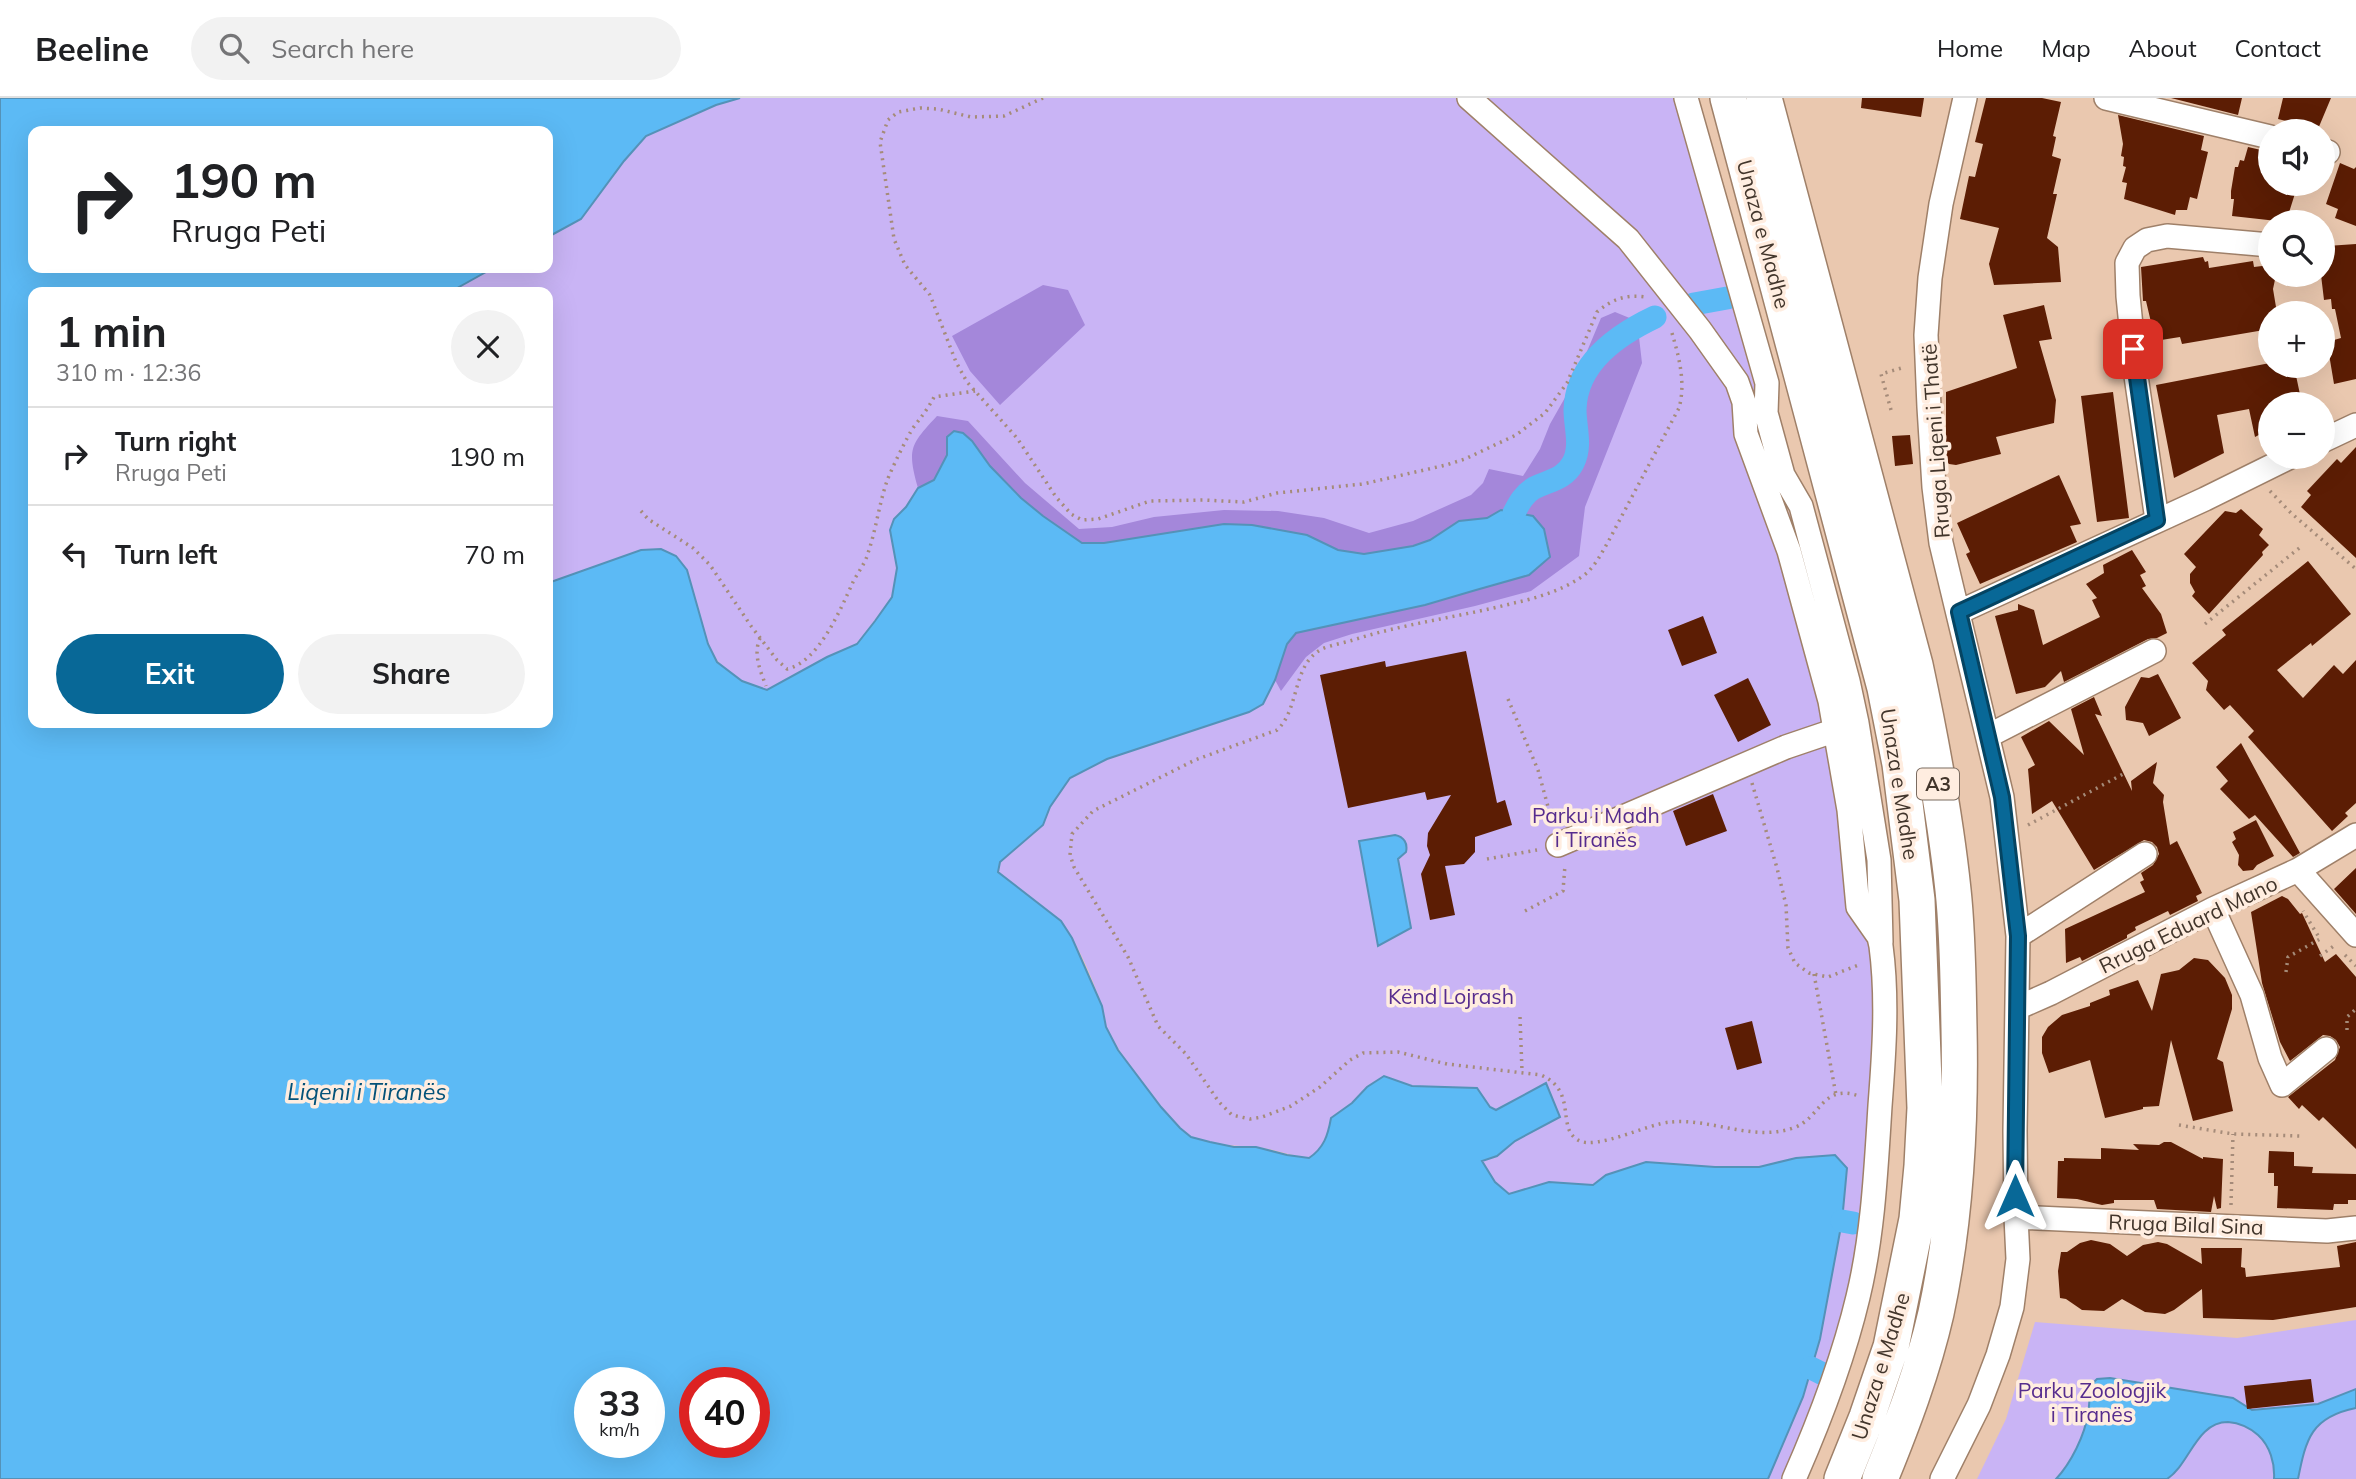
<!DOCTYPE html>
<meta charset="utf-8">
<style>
:root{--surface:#fff;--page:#f2f2f2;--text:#202124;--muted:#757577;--line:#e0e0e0;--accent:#086897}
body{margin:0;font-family:Mulish,sans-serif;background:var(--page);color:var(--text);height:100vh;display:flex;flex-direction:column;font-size:26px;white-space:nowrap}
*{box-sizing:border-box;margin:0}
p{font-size:23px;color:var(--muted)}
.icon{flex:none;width:38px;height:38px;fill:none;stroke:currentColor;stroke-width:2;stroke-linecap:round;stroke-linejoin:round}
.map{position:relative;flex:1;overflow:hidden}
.side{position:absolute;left:28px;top:189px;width:525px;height:441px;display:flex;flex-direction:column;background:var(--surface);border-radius:14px;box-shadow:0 7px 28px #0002}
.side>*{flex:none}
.hud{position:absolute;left:28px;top:28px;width:525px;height:147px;border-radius:14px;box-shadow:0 7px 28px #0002;background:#fff;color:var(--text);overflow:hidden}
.tools{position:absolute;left:2258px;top:21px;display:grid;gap:14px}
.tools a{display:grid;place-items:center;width:77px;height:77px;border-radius:50%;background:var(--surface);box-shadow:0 7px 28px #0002;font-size:35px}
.speed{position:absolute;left:574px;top:1269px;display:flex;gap:14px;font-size:35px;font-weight:700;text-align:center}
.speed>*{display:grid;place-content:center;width:91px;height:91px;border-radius:50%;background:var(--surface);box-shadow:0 7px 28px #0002;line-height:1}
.speed small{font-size:18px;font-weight:400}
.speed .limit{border:10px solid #d22;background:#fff;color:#111}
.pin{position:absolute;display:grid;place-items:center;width:60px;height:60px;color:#fff;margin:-30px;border-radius:14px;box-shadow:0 4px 10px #0006}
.me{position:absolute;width:77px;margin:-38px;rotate:0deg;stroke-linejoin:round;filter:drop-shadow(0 0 5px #0008)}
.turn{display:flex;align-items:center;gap:24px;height:147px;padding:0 28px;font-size:32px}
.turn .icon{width:91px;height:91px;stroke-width:2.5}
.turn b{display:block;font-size:49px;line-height:60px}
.round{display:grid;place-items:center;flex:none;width:74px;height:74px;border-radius:37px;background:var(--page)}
.summary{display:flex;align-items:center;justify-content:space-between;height:119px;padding:0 28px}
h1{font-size:42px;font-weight:700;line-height:52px}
.button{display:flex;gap:14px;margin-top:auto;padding:14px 28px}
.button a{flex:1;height:80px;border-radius:42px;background:var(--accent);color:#fff;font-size:28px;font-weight:700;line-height:80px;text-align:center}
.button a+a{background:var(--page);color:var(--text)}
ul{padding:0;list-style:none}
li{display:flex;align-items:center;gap:21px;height:98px;padding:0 28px;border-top:2px solid var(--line)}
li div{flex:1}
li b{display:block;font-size:26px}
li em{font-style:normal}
header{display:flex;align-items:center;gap:42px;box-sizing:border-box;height:98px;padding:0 35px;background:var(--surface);border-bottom:2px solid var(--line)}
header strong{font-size:33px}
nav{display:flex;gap:38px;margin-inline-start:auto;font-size:24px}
.search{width:490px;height:63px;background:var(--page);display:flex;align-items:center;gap:18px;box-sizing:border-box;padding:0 24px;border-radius:38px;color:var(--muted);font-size:26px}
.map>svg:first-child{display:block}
</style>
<header>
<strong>Beeline</strong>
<div class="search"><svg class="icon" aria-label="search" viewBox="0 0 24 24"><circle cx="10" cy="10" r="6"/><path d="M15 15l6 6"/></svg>Search here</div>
<nav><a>Home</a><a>Map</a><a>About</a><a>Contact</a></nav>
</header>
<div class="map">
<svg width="2356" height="1381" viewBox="0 0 2356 1381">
<rect width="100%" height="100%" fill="#eac8af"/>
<path fill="#c9b4f5" d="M740 0H1677L1754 287 1755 315 1775 387 1790 417 1805 479 1872 842 1877 971 1851 1213 1791 1381H1768L1803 1299 1820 1241 1841 1127 1847 1070 1835 1057 1796 1060 1759 1069H1715L1646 1064 1606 1077 1593 1087 1549 1084 1509 1096 1495 1084 1481 1063 1497 1058 1515 1043 1560 1019 1545 985 1496 1012 1490 1009 1477 990 1412 988 1384 978 1367 989 1352 1005 1331 1020C1328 1037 1324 1050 1309 1060 1291 1058 1275 1051 1257 1049 1235 1047 1215 1048 1193 1040 1176 1033 1116 951 1107 932 1103 924 1104 914 1101 906 1094 885 1084 861 1073 842 1056 812 1022 796 998 774L1000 764 1043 727 1050 709 1070 680 1107 661 1249 614 1263 606 1275 582 1287 546 1224 426 1104 445 1063 433 1043 418 990 368 972 343 934 382 918 390 906 409 895 421 890 432 897 470 892 499 857 546 827 559 767 592C758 589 749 587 741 583 702 562 696 510 687 472L641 452 548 485V194H450L493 170H548V139L581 121 624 63 646 38 716 7Z
M2356 1222V1381H1977L2006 1321 2035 1224 2237 1240Z"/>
<path fill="#a487da" d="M1043 187 1068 192 1085 227 1000 307 970 273 952 238Z
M1615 214 1632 221 1639 239 1642 265 1585 409 1579 458 1531 493 1475 508 1352 536 1324 545 1306 559 1281 593 1275 582 1287 546 1296 535 1425 507 1529 477 1533 418 1501 412 1487 420 1459 423 1430 442 1413 448 1364 456 1338 452 1307 437 1252 427 1224 426 1104 445H1082L1043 418 1021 400 990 368 972 343 947 357 934 382 918 390C907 351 910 347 937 318L968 323 1025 385 1079 431 1112 429 1154 419 1224 412 1278 413 1324 420 1369 435 1413 423 1471 397 1483 385 1489 371 1523 378 1540 351 1550 326 1575 282 1601 220Z"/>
<path fill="#5cbaf5" stroke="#5492b8" stroke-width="2" fill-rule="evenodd" d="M0 0H740L716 7 646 38 624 63 581 121 548 139V33H33V170H493L450 194H33V625H548V485L641 452 661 451 676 458 687 472 708 546 717 564 742 583 767 592 827 559 857 546 875 523 892 499 897 470 890 432 894 421 906 409 918 390 934 382 947 357V339L954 333 963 335 972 343 990 368 1021 400 1043 418 1082 445H1104L1224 426 1252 427 1307 437 1338 452 1364 456 1413 448 1430 442 1459 423 1487 420 1501 412 1533 418 1544 431 1550 459 1529 477 1476 492 1425 507 1296 535 1287 546 1275 582 1263 606 1249 614 1107 661 1070 680 1050 709 1043 727 1000 764 998 774 1061 823 1072 840 1102 908 1106 929 1118 952 1161 1009 1180 1030 1191 1039 1210 1044 1234 1049H1256L1287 1057 1309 1060C1324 1050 1328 1037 1331 1020L1352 1005 1367 989 1384 978 1412 988 1477 990 1490 1009 1496 1012 1546 985 1560 1019 1515 1043 1497 1058 1482 1063 1495 1084 1509 1096 1549 1084 1593 1087 1606 1077 1646 1064 1715 1069H1759L1796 1060 1835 1057 1847 1070 1842 1123 1820 1241 1803 1299 1768 1381H0ZM590 1284H649V1344H590ZM695 1284H754V1344H695Z
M1395 737C1404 739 1408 745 1406 754L1398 761 1411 830 1378 848 1359 743Z
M2110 1280 2233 1300 2252 1312 2318 1306 2356 1291V1310C2311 1319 2306 1341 2298 1381H2274C2275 1365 2270 1348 2258 1337 2249 1329 2240 1325 2228 1324 2196 1324 2190 1366 2167 1381H2056C2071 1365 2085 1337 2088 1315 2090 1305 2089 1296 2091 1287L2097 1281Z"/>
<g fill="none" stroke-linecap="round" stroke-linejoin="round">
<path stroke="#5cbaf5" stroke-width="23" d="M1694 206 1727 200
M1514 415C1519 405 1524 396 1534 390 1549 382 1564 382 1573 365 1582 348 1575 329 1575 312 1576 265 1617 237 1655 219
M1842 1123 1853 1125
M1811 1270 1825 1277"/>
</g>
<path fill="#5c1d04" d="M1862 0H1924L1921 19 1861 10Z
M1986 0H2042L2061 4 2053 38 2056 39 2052 58 2061 61 2053 96H2057L2047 140 2058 149 2061 184 1994 187 1989 166 1999 130 1960 121 1969 78 1975 79 1983 46 1975 44Z
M2171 0H2242L2238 17Z
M2283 0H2331L2318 31 2278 21Z
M2118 17 2204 38 2201 52 2208 54 2197 101 2190 99 2187 112H2176L2175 117 2124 101 2127 85 2122 84 2126 69 2123 68 2124 59 2121 58 2123 46Z
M2248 49 2270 54V86H2298L2286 124 2232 118 2234 101H2231V93L2235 69H2238L2240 62 2244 63Z
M2340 65 2354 71 2356 69V128L2335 120 2338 111 2326 106Z
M2356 146V281L2334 286 2327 244 2341 240 2335 211H2332L2331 201 2324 202 2321 177 2322 159 2327 158V148Z
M2203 159 2205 164 2208 163 2209 170 2253 163 2254 169 2270 167V177H2276L2273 191 2277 215H2270V231L2182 246 2180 239 2161 242 2160 236 2154 237 2146 203H2143L2141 169Z
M2044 207 2052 241 2039 243 2056 302 2054 325 1996 339 2001 356 1956 367 1949 366 1946 363V294L2017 270 2003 217Z
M2270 265V268H2294L2302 306H2270V331L2255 339 2249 311 2217 317 2224 355 2174 380 2156 287Z
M2113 294 2129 420 2097 424 2081 298Z
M1910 337 1913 366 1895 368 1892 338Z
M2356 349V460L2301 409 2311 397 2307 393 2337 361 2341 365Z
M2059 377 2081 426 2070 428 2077 444 1980 486 1966 456 1970 454 1957 425Z
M2241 411 2263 431 2259 437 2269 447 2262 454 2263 457 2209 516 2192 498 2195 494 2190 485V476L2196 469 2184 456 2225 413 2236 415Z
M2132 452 2146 474 2140 477 2146 488 2142 490 2161 516 2167 535 2157 540 2148 541 2064 584 2061 573 2045 589 2016 596 1995 518 2018 512V506L2034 512 2043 547 2100 519 2092 502 2097 500 2086 486 2104 475 2103 467Z
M2308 463 2351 516 2312 548 2311 545 2277 572 2303 600 2334 567 2343 576 2356 562V705L2345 715 2348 718 2332 733 2248 639 2254 633 2230 607 2224 612 2206 592 2208 583 2192 565 2226 537 2222 532Z
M1703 518 1717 555 1682 568 1668 532Z
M1466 553 1497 705 1505 702 1512 727 1475 739V754L1464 766 1445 768 1455 817 1430 822 1421 776 1430 757 1427 748 1428 735 1451 697 1427 702 1425 694 1348 710 1320 577 1385 563 1386 569Z
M2158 576 2181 620 2149 638 2143 625 2126 622 2125 609 2141 579 2149 580Z
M1748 580 1771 627 1738 644 1714 597Z
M2094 599 2102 618 2095 616 2132 693 2131 683 2157 664 2153 685 2164 697 2163 704 2170 747 2177 743 2202 795 2196 798 2198 803 2170 817 2168 813 2135 829 2136 832 2127 837V840L2090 859 2082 863 2080 859 2066 865 2065 831 2145 794 2140 784 2144 782 2141 775 2153 767 2159 756 2157 749 2152 744 2144 742 2094 772 2052 703 2032 716 2028 671 2035 667 2021 639 2049 623 2084 657 2071 611Z
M2241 645 2300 755 2293 759 2255 717 2249 721 2220 691 2228 683 2216 669Z
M1713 696 1727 733 1686 748 1673 713Z
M2256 722 2274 758 2257 767 2253 772 2243 773 2238 767 2239 757 2232 744 2236 741 2233 734Z
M2356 770V816L2334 791Z
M2282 798 2288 801 2300 816 2302 815 2325 864 2336 856 2356 879V1051L2323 1019 2319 1023 2302 1007 2299 1011 2288 999 2335 962 2340 949 2336 942 2330 938 2323 937 2290 963 2280 944 2262 885 2251 814Z
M2194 860 2208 862 2225 880 2232 897V911L2217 961 2223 964 2233 1013 2193 1023 2171 942 2159 1008 2143 1009V1011L2105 1020 2090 962 2049 975 2042 955V939L2048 929 2062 917 2090 908V905L2110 897 2109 892 2138 882 2152 913 2161 876 2179 872Z
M1752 923 1762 965 1737 972 1725 930Z
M2164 1044H2171L2203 1061V1059L2223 1061 2221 1110 2217 1111 2214 1098 2211 1114 2157 1111 2154 1102H2114V1105L2102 1107 2077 1101 2057 1100 2058 1063H2064V1060L2101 1061V1050L2139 1052 2133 1046 2159 1047Z
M2269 1053 2294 1054V1068L2313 1069 2312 1075 2356 1076V1102H2348V1106H2334L2333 1112 2277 1110 2278 1088H2274V1075H2268Z
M2091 1142 2110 1146 2127 1158 2143 1147 2158 1144 2167 1146 2202 1166 2201 1150H2242L2241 1169 2245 1170 2246 1179 2340 1169 2337 1148 2356 1144V1209L2273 1222 2203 1220 2202 1191 2174 1212 2165 1216 2145 1214 2122 1201 2104 1213 2082 1212 2066 1201 2060 1200 2058 1173 2061 1154H2067L2080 1145Z
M2311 1281 2314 1304 2247 1311 2244 1288Z"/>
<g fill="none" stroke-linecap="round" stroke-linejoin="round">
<defs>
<path id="minor" d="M1469 0 1628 141 1700 232 1737 284 1744 304 1746 336 1789 453 1830 603 1849 712 1858 809 1879 839 1881 848C1888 901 1884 956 1880 1008 1876 1072 1873 1137 1858 1199 1843 1262 1820 1322 1794 1381
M1686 0 1767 285 1766 315 1783 377 1801 408 1848 583 1857 625 1879 762 1881 844
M2106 0 2270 39
M2322 52 2328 54
M2322 343 2356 327
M2157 422 2136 278 2128 198 2127 165 2135 150 2147 142 2167 138 2270 147
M1959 514 2205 401 2290 359
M1988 638 2154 553
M1558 747 1786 649 1848 628
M2298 772 2356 837
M2213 811 2252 897 2270 960 2282 987 2326 951
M2018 838 2145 756
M2017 910 2051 895 2213 811 2298 772 2356 737
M2016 1119 2327 1133 2356 1130
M1942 1381 1979 1307 1998 1257 2012 1209 2018 1161 2016 1119 2015 1033 2018 838 2002 699 1941 445 1934 389 1929 309 1926 237 1930 180 1941 106 1965 0"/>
<path id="highway" d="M1728 0 1885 590 1900 666 1917 802 1925 1010 1922 1068 1917 1121 1891 1249 1867 1319 1842 1381
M1764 0 1915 567C1931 642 1945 716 1953 792 1958 838 1958 884 1959 930 1961 1026 1956 1121 1936 1215 1923 1272 1902 1327 1880 1381"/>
</defs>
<use href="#minor" stroke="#9f8069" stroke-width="26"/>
<use href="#highway" stroke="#9f8069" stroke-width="38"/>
<path stroke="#a58b79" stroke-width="3.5" stroke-dasharray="2 5" stroke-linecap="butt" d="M1043 0 1004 18 971 19 938 11 920 10 898 14 888 22 880 44 894 141 905 167 930 197 956 264 967 284 1017 340 1056 399 1071 416 1082 422 1098 421 1150 403 1203 402 1244 404 1277 395 1363 386 1446 367 1465 361 1516 337 1545 315 1567 285 1597 214C1612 201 1627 196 1646 199
M1672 235C1679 259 1686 285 1679 310L1608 444C1601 456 1595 469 1583 478 1563 492 1537 500 1514 505 1460 519 1406 525 1353 542 1343 545 1331 547 1322 551 1292 566 1300 611 1277 632L1195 662 1093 713 1072 736 1070 757 1074 769 1128 859 1158 928 1186 956 1219 1004 1232 1017 1250 1021 1262 1019 1291 1008 1320 989 1350 962 1363 955 1398 954 1447 966 1541 977C1578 993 1556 1030 1578 1042 1596 1053 1649 1025 1671 1024 1711 1020 1753 1044 1793 1030 1821 1021 1821 985 1859 998
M1891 312 1881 276 1905 269
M2270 393 2291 415 2356 471
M641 413 648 421 693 450 710 467 751 528 777 562 787 571C819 564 841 510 853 484 858 474 865 466 868 455 876 432 879 406 887 383 890 374 908 337 913 330 921 319 928 311 934 299L975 293
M2205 526 2303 447
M760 540C753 556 760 572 766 588
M1508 601 1538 672 1553 727
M1752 685 1777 770 1786 807 1788 850 1795 865 1809 875 1828 879 1861 866
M2028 727 2125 675
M1487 761 1537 752
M1525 813 1563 793 1565 767
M2345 857 2356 868
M2320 858 2335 847
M2286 874 2288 859 2320 841 2303 813
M1814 876 1836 997
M1520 919 1522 973
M2347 932V919L2356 911
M2179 1027 2233 1036 2301 1038
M2231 1107 2233 1036"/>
<use href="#minor" stroke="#fff" stroke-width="23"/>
<use href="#highway" stroke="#fff" stroke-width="35"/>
</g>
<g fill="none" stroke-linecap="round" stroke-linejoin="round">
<defs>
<path id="route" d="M2015 1098 2018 838 2002 699 1959 514 2157 422 2133 251"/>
</defs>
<use href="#route" stroke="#054462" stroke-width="18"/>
<use href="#route" stroke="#086897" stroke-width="12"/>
</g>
<g text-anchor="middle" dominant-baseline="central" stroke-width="7" stroke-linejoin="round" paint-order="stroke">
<rect fill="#ffede0" stroke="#7b6c61" stroke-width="2" x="1917" y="670.5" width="42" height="31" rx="5"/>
<g font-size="19" font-weight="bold" fill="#42352b">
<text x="1938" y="686">A3</text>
</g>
<g font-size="21" fill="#42352b" stroke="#ffede0">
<text transform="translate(1764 136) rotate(75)">Unaza e Madhe</text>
<text transform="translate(1935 343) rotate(-94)">Rruga Liqeni i Thatë</text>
<text transform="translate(1900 686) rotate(81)">Unaza e Madhe</text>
<text transform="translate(2188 826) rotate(-26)">Rruga Eduard Mano</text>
<text transform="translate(2186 1126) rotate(2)">Rruga Bilal Sina</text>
<text transform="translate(1880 1268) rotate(-73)">Unaza e Madhe</text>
</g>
<g font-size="21" fill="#562c8e" stroke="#ffede0">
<text x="1596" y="717">Parku i Madh<tspan x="1596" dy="24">i Tiranës</tspan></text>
<text x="1451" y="898">Kënd Lojrash</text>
<text x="2092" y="1292">Parku Zoologjik<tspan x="2092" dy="24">i Tiranës</tspan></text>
</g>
<g font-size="23" font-style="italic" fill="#045279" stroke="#ffede0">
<text x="367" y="993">Liqeni i Tiranës</text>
</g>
</g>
</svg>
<div class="tools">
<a><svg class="icon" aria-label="sound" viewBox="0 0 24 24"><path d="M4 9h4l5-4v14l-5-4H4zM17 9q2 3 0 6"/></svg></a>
<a><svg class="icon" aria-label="search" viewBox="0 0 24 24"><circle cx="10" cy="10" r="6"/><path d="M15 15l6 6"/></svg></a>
<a>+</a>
<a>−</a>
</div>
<div class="speed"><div>33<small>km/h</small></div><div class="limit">40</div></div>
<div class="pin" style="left:2133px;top:251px;background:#d93025"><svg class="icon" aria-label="arrive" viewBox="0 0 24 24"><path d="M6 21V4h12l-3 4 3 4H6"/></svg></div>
<svg class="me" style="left:2015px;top:1098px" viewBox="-20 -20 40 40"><path d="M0-17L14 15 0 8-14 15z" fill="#086897" stroke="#fff" stroke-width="4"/></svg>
<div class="hud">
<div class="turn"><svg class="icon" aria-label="right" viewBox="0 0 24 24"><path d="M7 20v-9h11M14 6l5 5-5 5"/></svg><div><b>190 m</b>Rruga Peti</div></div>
</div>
<section class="side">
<div class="summary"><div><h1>1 min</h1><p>310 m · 12:36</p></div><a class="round"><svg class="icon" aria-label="close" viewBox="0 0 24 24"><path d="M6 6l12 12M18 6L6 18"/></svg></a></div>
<ul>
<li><svg class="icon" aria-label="right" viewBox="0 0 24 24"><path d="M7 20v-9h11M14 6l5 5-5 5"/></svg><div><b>Turn right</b><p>Rruga Peti</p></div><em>190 m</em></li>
<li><svg class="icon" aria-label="left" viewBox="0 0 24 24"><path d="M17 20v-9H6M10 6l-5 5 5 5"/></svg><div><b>Turn left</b></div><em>70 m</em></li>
</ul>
<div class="button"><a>Exit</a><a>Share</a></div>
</section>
</div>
